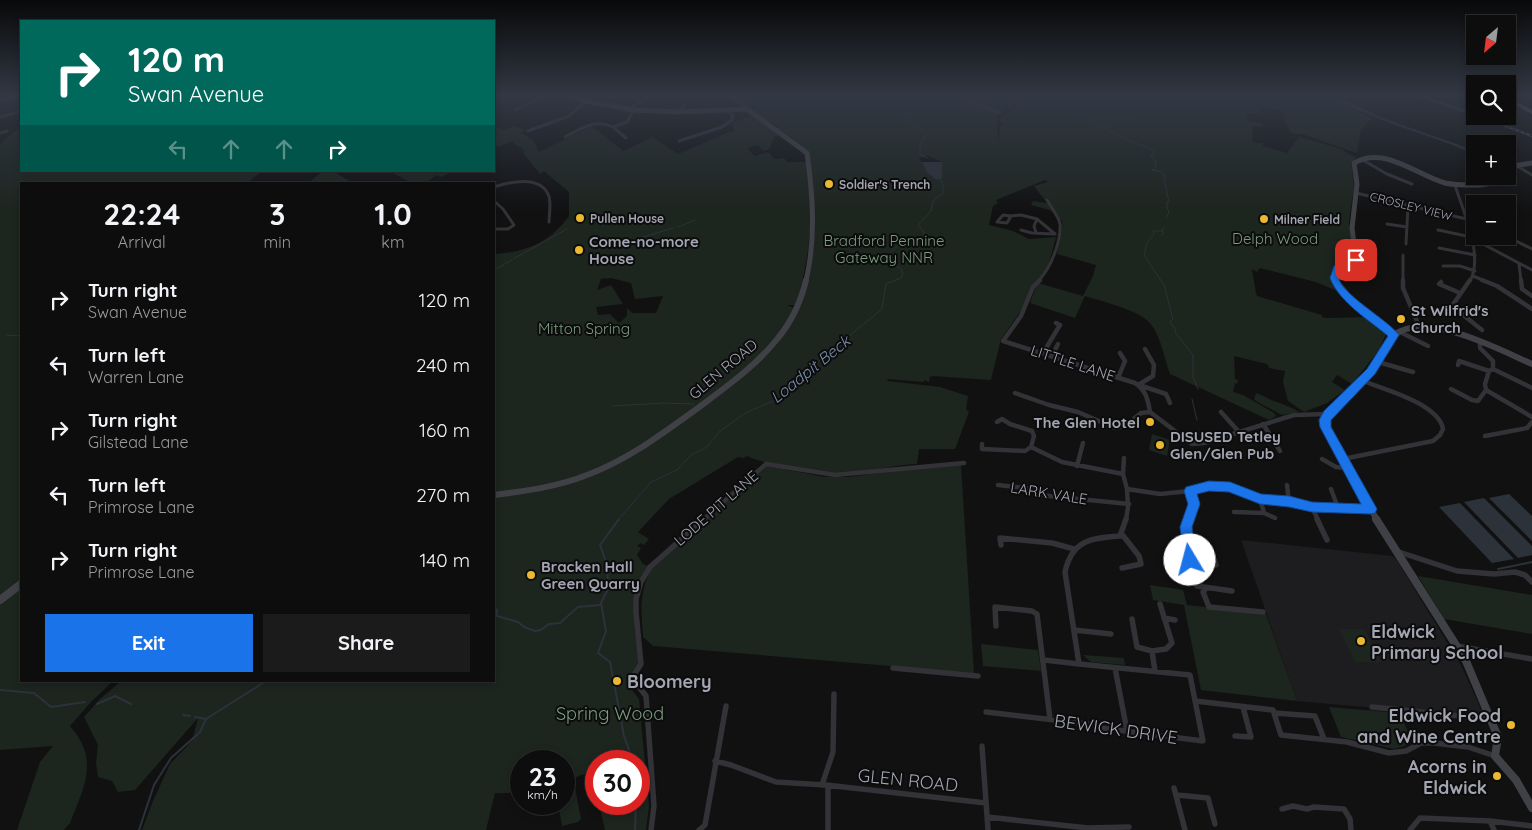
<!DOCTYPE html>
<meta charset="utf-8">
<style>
:root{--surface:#0d0d0e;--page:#1b1b1c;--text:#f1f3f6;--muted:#9a9c9e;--line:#2d2d2e;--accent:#1a73e8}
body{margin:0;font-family:Quicksand,sans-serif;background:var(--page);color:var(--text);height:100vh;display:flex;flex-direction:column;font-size:19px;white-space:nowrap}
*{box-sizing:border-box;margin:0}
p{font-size:16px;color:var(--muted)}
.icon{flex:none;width:28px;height:28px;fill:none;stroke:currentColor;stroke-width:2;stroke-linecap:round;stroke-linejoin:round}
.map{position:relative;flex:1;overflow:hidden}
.sheet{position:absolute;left:20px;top:182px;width:475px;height:500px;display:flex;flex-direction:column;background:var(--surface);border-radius:0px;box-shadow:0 2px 8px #0003,0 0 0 1px var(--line)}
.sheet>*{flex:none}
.banner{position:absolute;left:20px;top:20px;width:475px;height:152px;border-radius:0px;box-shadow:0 2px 8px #0003,0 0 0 1px var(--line);background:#00695c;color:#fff;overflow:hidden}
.needle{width:32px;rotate:208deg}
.fabs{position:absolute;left:1466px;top:15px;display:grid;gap:10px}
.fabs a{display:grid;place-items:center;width:50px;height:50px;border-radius:0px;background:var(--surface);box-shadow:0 2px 8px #0003,0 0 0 1px var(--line);font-size:25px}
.speed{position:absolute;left:510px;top:750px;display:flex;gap:10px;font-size:25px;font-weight:700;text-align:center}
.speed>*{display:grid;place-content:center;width:65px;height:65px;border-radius:50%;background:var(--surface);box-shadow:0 2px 8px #0003,0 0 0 1px var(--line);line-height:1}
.speed small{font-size:12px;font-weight:400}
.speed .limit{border:8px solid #d22;background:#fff;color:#111}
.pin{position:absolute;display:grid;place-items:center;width:42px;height:42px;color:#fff;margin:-21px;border-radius:10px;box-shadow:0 2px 8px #0006}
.me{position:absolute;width:55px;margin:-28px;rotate:352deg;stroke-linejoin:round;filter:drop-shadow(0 0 4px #0008)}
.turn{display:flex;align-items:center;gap:18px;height:105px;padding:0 25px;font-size:22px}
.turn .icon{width:65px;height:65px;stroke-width:2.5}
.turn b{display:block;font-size:35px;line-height:42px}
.lanes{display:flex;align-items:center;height:48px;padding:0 25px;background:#0003;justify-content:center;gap:25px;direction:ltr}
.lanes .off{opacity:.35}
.eta{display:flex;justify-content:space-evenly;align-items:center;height:85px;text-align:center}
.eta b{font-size:30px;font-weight:800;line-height:35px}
.action{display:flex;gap:10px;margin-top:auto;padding:10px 25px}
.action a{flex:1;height:58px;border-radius:0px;background:var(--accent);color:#fff;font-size:20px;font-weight:800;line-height:58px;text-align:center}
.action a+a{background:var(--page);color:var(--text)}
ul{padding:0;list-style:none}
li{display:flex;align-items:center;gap:15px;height:65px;padding:0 25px}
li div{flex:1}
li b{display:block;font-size:19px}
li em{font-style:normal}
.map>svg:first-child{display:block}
</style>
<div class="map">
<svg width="1532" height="830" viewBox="0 0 1532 830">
<rect width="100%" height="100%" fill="#111112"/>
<path fill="#1d1d1f" d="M1241 540 1392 556 1396 559 1461 665 1485 718 1297 701Z"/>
<path fill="#1d251f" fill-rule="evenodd" d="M761 96H948L997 114 998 142 1000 126H1004L999 120 1001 116 1014 110V108L1168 117 1017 107H1015L1019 96H1259L1303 102 1325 99 1343 104 1372 118 1361 130 1357 153 1302 134 1291 133 1286 124 1283 112 1261 107 1262 115 1246 113 1248 121 1262 123V127L1252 126 1253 143H1263V146L1287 153 1299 137 1342 149 1348 154 1356 157 1351 163 1354 186 1349 222 1354 260 1335 265C1329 275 1333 281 1337 291L1316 282 1260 268 1257 272 1252 269 1256 293 1257 296 1322 315V317L1326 318 1369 317 1372 320H1370L1386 334 1379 350 1352 384 1337 375 1332 382 1345 390 1327 403 1304 412 1288 401 1283 382 1285 371 1269 368 1267 364 1234 356 1235 379 1238 380 1237 384 1235 383 1233 392 1243 395 1274 413 1276 416 1269 420 1170 374C1164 358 1161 336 1150 323 1137 309 1103 302 1085 296L1075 318 1030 303 1035 289 1038 283 1083 296 1093 276 1096 265 1057 254 1062 221 1050 210 1031 205 1033 201 1047 203 1034 186 1048 182 1045 180 996 200 998 203 993 206 989 225 1013 231 1029 239 1056 237 1048 268 1032 287 1023 308 1001 339 991 380 933 376 930 377 929 382 925 380 923 382 887 379 888 381 940 387 968 396 966 409 969 412 955 449H919L917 464C894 465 872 471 849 473 820 475 772 467 747 456L744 458 738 457 669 499 638 532 649 539 644 545 640 543 637 546 641 548 637 555 643 564 648 566C641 579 635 593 634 607 633 625 645 658 636 672L630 675 629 686 639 699 649 806 646 830H605L599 804H639V761H596V791L592 773 581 775 564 783V761H521V793H495L486 830H142L153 801 170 764 192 741 198 718 135 790 118 792 112 781 98 777 96 763 98 745 84 717 100 699 121 681H494V254C527 252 549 243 569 216V192L544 171 540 174 524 154V150L511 141 499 147 494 145V127L505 130 514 126 525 130 521 133 534 141 539 152 592 126 623 151 652 137 678 154 734 130 732 122 754 115 779 135 774 137 769 149 764 151 758 145 747 148 755 156 768 152 774 159 784 158 787 162H807C814 215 811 254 796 305H787L794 308C771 363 681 419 631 451L634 453C688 419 764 371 795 315 820 268 817 204 808 154L810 153 786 134 778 130V127L772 123H768L750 110 755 108 754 106H746L737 100 746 98V100L758 101ZM928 156 942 162V176L932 177 919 158ZM611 278 631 283 635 299 663 296 656 313H632L627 308V316L619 323 610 314 598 315 596 307 623 304 611 285 597 290 601 279Z
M956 96H1016L1012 106 1001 112Z
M21 126V171H262L246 184H21V681H113L91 702 70 726C100 760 84 787 70 823L64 830H17L40 762 53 746 0 750V144C7 137 15 133 21 126Z
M323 171H333L354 184H307Z
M389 171H454L441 177 437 175 423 184H407L408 181Z
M1256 393C1265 396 1271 401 1277 402 1285 405 1291 407 1299 412L1282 415 1254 400Z
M1152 434 1170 440 1167 456 1149 450Z
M961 465 974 673 653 646 643 637C641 607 639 594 652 567L767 466 825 477H849L905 469Z
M1418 576 1532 595V634L1444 619Z
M1150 585 1183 590 1187 605 1266 614 1297 701 1201 690 1184 605 1153 600Z
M1339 629H1364L1381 662H1355Z
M981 644 1038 650 1041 671 983 666Z
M1083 655 1124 658 1125 665 1091 662Z
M1329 707 1400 713 1412 741 1405 746 1394 749 1341 737Z
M574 783 581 819 578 822 562 826 558 804H564V786Z"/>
<path fill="#2b323a" d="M1323 96C1344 96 1365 111 1384 118 1414 130 1445 139 1475 151V155L1453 145 1387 122Z
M922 162H942V178L936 180 927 172Z
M1509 494 1532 516V541L1489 498Z
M1484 498 1532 546V555L1518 558 1464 502Z
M1460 503 1514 559 1492 563 1439 507Z"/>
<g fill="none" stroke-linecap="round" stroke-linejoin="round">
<path stroke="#2b323a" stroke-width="1" d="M900 96 897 100 906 109 907 121 927 133 920 145V154L927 158
M1075 96 1074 101C1094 127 1124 139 1154 150L1155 152 1151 156 1155 160 1156 169 1152 170 1162 172 1166 177 1164 179 1169 202H1166L1168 206 1166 207 1169 211 1167 217
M678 227 695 220
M1164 227 1162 231H1153L1154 234 1147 243 1144 255 1164 285 1173 319 1170 322 1176 330 1175 332 1193 355V377L1198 389
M1161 235 1164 233 1162 231
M614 246 673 228
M513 259 567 229
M494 270 512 260
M6 335 21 336
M1192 399 1197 420
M613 406 664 403 694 404
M618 520 651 482 677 470 691 455 707 447 719 432 745 413 778 399 802 381 821 359 882 309 886 284 901 278 903 274 901 269 886 259C892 243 909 244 923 239L924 232 918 225 931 211 933 201 943 193V185L939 177"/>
<path stroke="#2b323a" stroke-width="2" d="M619 519 600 545 608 568 607 591 601 603 606 631 598 653 610 662 624 736 633 761
M1498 569 1532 562
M494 608 497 610V616L518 622 524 627 535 631 541 630 549 624 560 623 578 607 600 605
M0 690 34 693 51 707 85 702
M97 704 115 696 131 704
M183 715 190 716
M195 717 206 719
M139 830 154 785 171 758 200 732 206 719 266 681
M635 830 636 804"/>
<path stroke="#323237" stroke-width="3" d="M731 96 747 109
M954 96 1000 113
M0 100 21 98
M629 109 649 96
M516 110 543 96
M675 112 685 106
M0 117 21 111
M613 127 626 138
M528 131 569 116 586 101
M0 133 7 131
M565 137C581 129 595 118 613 127L627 122 634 109
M679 141 722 127 732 120 733 116 727 110
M1361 159 1387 174 1412 184
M1517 166 1532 175
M1455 185C1463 212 1484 255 1470 281
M494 187C509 182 539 175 548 194 552 202 549 214 549 222
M1356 193 1475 221
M494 201 503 209 514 225 508 229H494
M1003 215 1011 216 1007 223 997 222Z
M1011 216 1021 215 1037 219 1034 226 1036 233
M1037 219 1055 234
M1387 224 1407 227
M1021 230 1032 233 1054 234
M1438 230 1471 237
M1506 236 1532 249
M1471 240 1481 243 1532 270
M1406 244 1408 206
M1439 248 1475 255
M1403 255V281
M1519 264 1521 281
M1443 266H1460L1475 271
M1473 276 1485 281
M1038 281C1051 268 1061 242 1060 224 1059 217 1051 207 1047 200"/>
<path stroke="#323237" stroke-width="4.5" d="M1040 280 1033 287 1021 316 1003 341 1135 383C1146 390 1148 400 1150 412L1192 444 1204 443 1294 415 1328 414
M1403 280V288L1419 326
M1482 280 1497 286 1532 309
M1521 280 1522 289 1532 296
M1441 282 1439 284 1460 293
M1452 306 1482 330
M1447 313 1470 280
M1400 332 1428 346
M1480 342V348L1493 361V369L1489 371 1485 384 1486 390
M1043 353 1060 325 1056 323
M1052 356 1058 344
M1378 362 1413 372
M1458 365 1459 361 1489 371
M1493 369 1532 388
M1118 378 1125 361 1120 353
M1138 385 1153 376 1154 365 1145 349
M1139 385 1166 394 1170 403
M1451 389 1472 400 1478 401 1486 390
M1486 390 1532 417
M1015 393 1049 405 1078 412 1115 428 1125 426 1141 413 1150 412
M1221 412 1239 432
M997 422 1002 419 1010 424 1032 431 1034 436 1031 447
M1263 424 1280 451
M1485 436 1527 428 1532 422
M982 444V449L1025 451 1031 447 1062 462 1123 474 1124 458
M1322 459 1336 467 1347 468
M1343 459 1433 441 1440 435 1443 429C1439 404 1384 389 1363 381
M1077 466 1083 443
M1123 474 1127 489
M998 485 1034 489 1043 495 1049 496 1129 504
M1287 485 1289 502
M1331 489 1338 508
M1260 499 1264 513
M1312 507 1318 520
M1234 512 1264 513 1275 518
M703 520 766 464 835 475 964 463
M1126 520 1128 507 1127 489 1160 494 1190 491 1209 486 1230 487 1260 499 1312 507 1370 509
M1188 520 1192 508 1190 491"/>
<path stroke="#323237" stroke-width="5.5" d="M1188 519 1186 543 1197 586 1232 591
M1317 519 1327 540
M1121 533 1139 556 1141 564 1122 568
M1001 545 1000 538 1052 543 1074 549
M1399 552 1457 571 1494 574 1515 572 1525 575 1532 582
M1189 555 1213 557 1216 565
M1206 588 1203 592 1209 607 1263 612
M1164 618 1175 620
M1132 619 1137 647 1152 651
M996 626 995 607 1032 611 1037 614 1050 719
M1074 630 1111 634
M1457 646 1532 659
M1044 660 1079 664
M893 668 978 676
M1115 668 1127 731
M1155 671 1152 651 1166 649 1172 643 1160 604
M1195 701 1273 710 1281 735 1347 742 1389 753 1406 751 1421 743H1434L1468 747 1495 756
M1372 707 1490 719
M986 712 1097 725 1102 728 1203 741 1190 675 1079 664 1065 572C1072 540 1091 538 1120 536L1126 519
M1274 713 1315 716 1324 739
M1235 736 1251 737 1243 707
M982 746 988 830
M715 761 731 765 776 782 826 785 986 803
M822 785 833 752 834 694
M828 786V830
M1174 788 1185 830
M1177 795 1208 798 1215 824
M1282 809 1293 806 1307 809 1314 807 1344 809 1350 819 1351 830
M987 817 1088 828 1129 827
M1490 821 1494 830
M651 830 654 806 646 696 632 678 641 664 636 612V599L641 582 650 567 704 519
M699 830 705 825 726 706
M1410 830 1420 818 1490 821 1532 826"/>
<path stroke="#404147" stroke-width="5" d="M568 96 590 102 634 110 679 112 747 109 807 153C813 196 816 238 806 281
M1508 169 1513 166 1532 163
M1336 281 1337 269 1356 260 1352 228 1357 184 1354 163C1384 145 1416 175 1445 183 1454 185 1463 185 1472 185 1484 185 1492 185 1500 176"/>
<path stroke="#404147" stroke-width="6" d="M1335 280 1352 301 1394 335
M494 495C525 491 557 487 587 475 628 460 663 433 698 408 726 387 756 366 778 338 792 321 801 301 806 280
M1377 520 1326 427 1325 420 1328 414C1343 400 1359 387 1371 370 1380 360 1384 343 1394 335 1426 310 1500 350 1532 364"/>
<path stroke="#404147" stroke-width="8" d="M1376 519 1466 661 1498 737 1495 756 1516 780 1532 808
M0 600 21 584"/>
<path fill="#5e6068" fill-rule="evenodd" d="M1508 97 1532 110V114L1508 101Z"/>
<defs>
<path id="rail" d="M1421 96 1475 115
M1479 116 1532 136"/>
</defs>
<use href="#rail" stroke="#4b4c52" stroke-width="2.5"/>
<use href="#rail" stroke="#0c0c0d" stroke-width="1" stroke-dasharray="3" stroke-linecap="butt"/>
</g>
<linearGradient id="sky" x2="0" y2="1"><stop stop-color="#09090a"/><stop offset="0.45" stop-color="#323844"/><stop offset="1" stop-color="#323844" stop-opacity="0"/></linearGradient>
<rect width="1532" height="212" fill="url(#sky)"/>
<path fill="#1a73e8" stroke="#114b97" d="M1356 257 1359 258V262L1341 270C1341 273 1339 275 1339 278 1340 293 1389 321 1399 335L1375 374 1331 420V427L1377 509 1375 513 1370 514 1312 512 1289 507 1260 504 1229 492 1209 491 1197 494 1200 504 1192 527 1196 560 1194 564 1190 566 1185 564 1180 527 1188 504 1184 491 1186 487 1209 481 1230 482 1261 494 1289 496 1312 502 1361 504 1320 427 1319 420 1324 411 1367 369 1388 336C1368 319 1340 303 1330 278L1334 266Z"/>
<g fill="#eab931" stroke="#0c0c0d" stroke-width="2">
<circle cx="829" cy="184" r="5"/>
<circle cx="580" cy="218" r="5"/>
<circle cx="1264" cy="219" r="5"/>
<circle cx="579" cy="250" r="5"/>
<circle cx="1401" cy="319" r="5"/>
<circle cx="1150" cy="422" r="5"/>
<circle cx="1160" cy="445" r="5"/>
<circle cx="531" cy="575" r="5"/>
<circle cx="1361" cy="641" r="5"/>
<circle cx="617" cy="681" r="5"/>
<circle cx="1511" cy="725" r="5"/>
<circle cx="1497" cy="776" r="5"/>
</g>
<g text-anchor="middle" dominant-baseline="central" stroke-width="4" stroke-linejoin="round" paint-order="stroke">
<g font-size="12" font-weight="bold" fill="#a3a6b2" stroke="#0c0c0d" text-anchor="start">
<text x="839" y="184">Soldier's Trench</text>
<text x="590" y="218">Pullen House</text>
<text x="1274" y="219">Milner Field</text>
</g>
<g font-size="12" fill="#a3a6b2" stroke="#0c0c0d">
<text transform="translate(1411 206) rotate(14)">CROSLEY VIEW</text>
</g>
<g font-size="15" fill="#7a9d7f" stroke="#0c0c0d">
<text x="1275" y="238">Delph Wood</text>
<text x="884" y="240">Bradford Pennine<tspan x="884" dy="17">Gateway NNR</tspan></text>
<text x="584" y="328">Mitton Spring</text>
</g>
<g font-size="15" font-weight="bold" fill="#a3a6b2" stroke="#0c0c0d" text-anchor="start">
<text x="589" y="241">Come-no-more<tspan x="589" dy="17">House</tspan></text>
<text x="1411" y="310">St Wilfrid's<tspan x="1411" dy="17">Church</tspan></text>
<text x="1140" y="422" text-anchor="end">The Glen Hotel</text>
<text x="1170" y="436">DISUSED Tetley<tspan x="1170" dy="17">Glen/Glen Pub</tspan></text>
<text x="541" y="566">Bracken Hall<tspan x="541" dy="17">Green Quarry</tspan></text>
</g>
<g font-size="15" fill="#a3a6b2" stroke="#0c0c0d">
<text transform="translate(1073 363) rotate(18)">LITTLE LANE</text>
<text transform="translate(723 369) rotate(-40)">GLEN ROAD</text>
<text transform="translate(1049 493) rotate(9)">LARK VALE</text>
<text transform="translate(716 508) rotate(-41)">LODE PIT LANE</text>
</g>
<g font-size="16" font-style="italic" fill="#7a91ad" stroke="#0c0c0d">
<text transform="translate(810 369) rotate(-39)">Loadpit Beck</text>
</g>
<g font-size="18" font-weight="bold" fill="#a3a6b2" stroke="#0c0c0d" text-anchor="start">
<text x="1371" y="631">Eldwick<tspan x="1371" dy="21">Primary School</tspan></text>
<text x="627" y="681">Bloomery</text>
<text x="1501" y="715" text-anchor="end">Eldwick Food<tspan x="1501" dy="21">and Wine Centre</tspan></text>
<text x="1487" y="766" text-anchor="end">Acorns in<tspan x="1487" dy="21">Eldwick</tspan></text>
</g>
<g font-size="18" fill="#7a9d7f" stroke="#0c0c0d">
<text x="610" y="713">Spring Wood</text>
</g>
<g font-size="18" fill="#a3a6b2" stroke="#0c0c0d">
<text transform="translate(1116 729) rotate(8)">BEWICK DRIVE</text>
<text transform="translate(908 780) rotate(6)">GLEN ROAD</text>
</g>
</g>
</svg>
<div class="fabs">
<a><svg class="needle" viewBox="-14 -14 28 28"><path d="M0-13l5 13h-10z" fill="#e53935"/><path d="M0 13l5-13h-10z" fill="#9a9c9e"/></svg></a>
<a><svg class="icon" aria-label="search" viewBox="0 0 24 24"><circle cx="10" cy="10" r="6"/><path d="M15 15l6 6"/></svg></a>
<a>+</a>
<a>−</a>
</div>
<div class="speed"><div>23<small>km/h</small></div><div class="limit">30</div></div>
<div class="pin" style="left:1356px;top:260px;background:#d93025"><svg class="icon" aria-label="arrive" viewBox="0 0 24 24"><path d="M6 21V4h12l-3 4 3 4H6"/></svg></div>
<svg class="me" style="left:1190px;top:560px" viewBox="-20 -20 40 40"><circle r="19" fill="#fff"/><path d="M0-13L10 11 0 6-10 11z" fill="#1a73e8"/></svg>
<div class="banner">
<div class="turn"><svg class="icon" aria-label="right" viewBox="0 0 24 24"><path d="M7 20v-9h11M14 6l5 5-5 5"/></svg><div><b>120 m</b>Swan Avenue</div></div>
<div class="lanes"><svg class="icon off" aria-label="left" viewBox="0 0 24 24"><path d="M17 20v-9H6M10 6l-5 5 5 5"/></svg><svg class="icon off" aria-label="ahead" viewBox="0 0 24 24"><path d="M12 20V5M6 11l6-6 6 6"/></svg><svg class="icon off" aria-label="ahead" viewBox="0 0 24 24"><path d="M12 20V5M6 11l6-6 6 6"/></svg><svg class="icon" aria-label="right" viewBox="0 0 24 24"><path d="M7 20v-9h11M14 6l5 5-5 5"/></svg></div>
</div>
<section class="sheet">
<div class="eta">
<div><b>22:24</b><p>Arrival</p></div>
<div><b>3</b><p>min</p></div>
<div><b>1.0</b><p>km</p></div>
</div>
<ul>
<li><svg class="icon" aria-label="right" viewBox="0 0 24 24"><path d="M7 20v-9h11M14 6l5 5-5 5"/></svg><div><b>Turn right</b><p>Swan Avenue</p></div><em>120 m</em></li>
<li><svg class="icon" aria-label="left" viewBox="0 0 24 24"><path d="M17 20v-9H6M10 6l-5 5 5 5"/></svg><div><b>Turn left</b><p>Warren Lane</p></div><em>240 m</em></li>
<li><svg class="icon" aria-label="right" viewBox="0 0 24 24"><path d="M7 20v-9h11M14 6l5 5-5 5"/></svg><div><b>Turn right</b><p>Gilstead Lane</p></div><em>160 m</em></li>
<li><svg class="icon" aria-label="left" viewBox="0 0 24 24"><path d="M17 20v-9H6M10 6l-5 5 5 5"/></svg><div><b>Turn left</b><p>Primrose Lane</p></div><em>270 m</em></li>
<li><svg class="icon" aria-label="right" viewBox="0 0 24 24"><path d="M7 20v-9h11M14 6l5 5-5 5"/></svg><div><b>Turn right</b><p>Primrose Lane</p></div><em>140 m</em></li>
</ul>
<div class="action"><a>Exit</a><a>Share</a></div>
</section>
</div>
